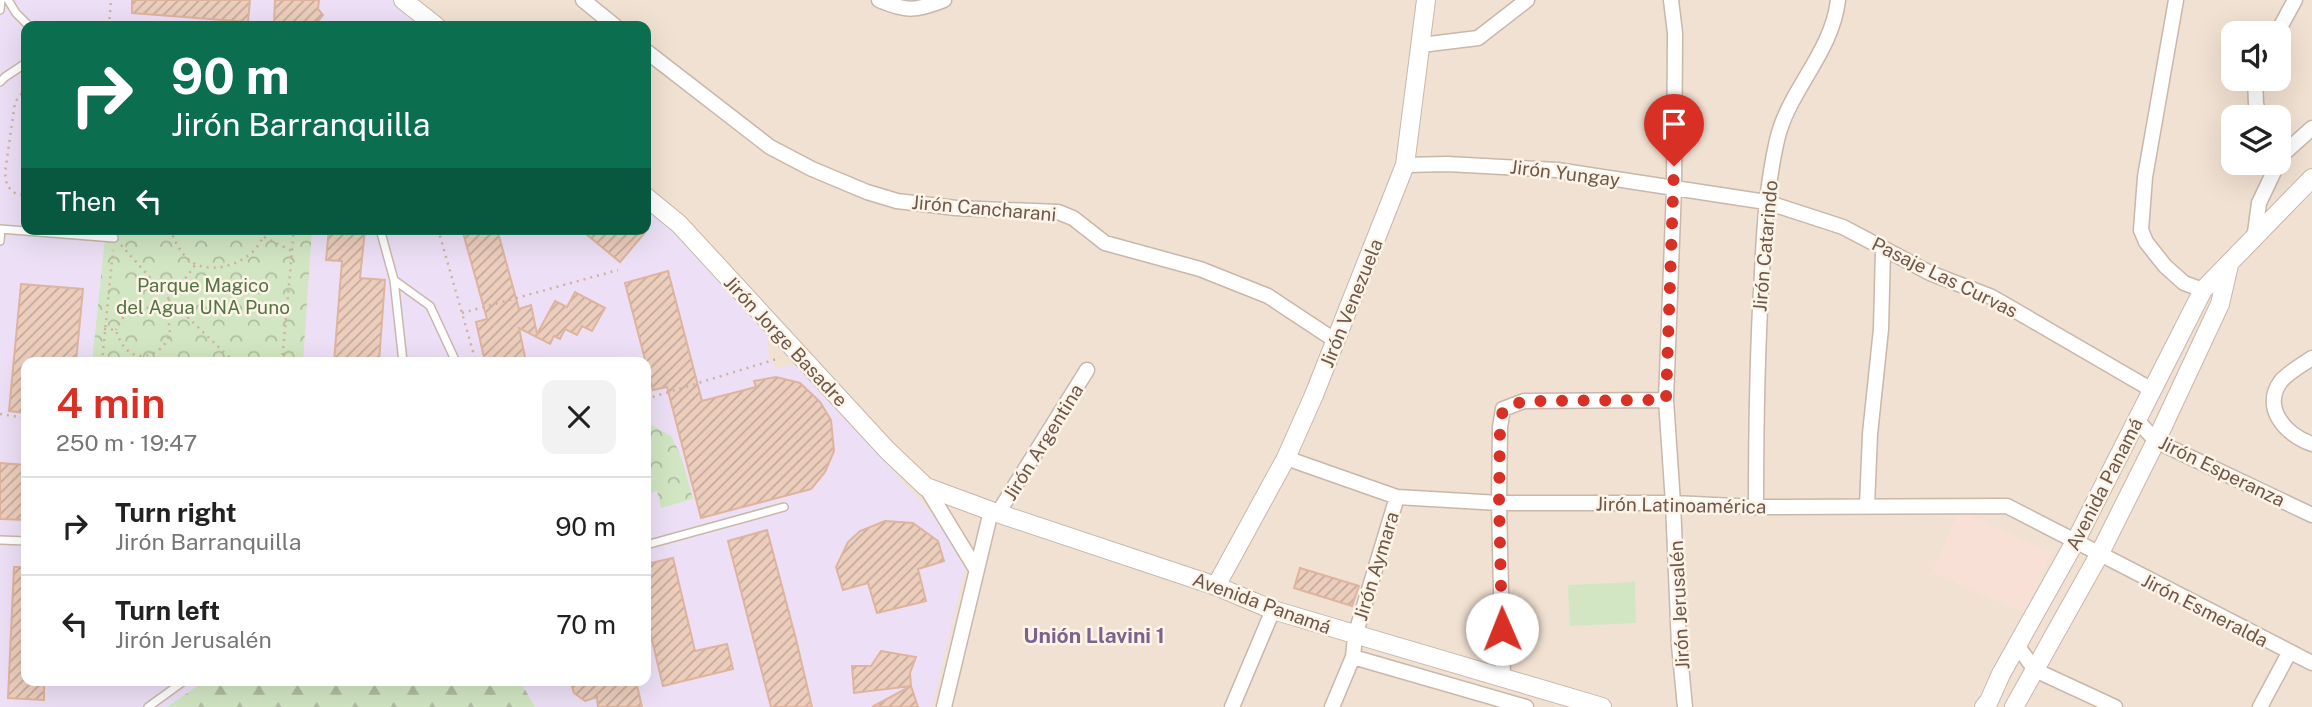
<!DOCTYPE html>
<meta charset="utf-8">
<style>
:root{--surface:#fff;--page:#f2f2f2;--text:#222;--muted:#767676;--line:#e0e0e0;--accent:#d93025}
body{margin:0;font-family:"Public Sans",sans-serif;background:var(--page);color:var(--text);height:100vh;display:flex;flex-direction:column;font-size:26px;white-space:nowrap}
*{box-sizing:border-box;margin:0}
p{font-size:23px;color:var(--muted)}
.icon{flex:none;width:38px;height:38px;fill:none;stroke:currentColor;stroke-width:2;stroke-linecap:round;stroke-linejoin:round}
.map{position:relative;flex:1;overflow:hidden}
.sheet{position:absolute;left:21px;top:357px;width:630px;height:329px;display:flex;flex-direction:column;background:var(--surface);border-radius:14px;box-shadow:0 7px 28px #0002}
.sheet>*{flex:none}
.guide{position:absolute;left:21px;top:21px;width:630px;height:214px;border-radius:14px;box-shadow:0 7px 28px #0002;background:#0b6e4f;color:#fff;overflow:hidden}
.buttons{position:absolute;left:2221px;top:21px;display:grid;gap:14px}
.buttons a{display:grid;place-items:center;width:70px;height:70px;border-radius:14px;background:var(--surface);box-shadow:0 7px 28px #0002;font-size:35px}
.pin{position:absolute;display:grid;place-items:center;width:60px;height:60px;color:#fff;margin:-72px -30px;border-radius:50% 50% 50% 0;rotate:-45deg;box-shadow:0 0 7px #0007}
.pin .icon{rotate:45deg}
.me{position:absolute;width:77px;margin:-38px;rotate:359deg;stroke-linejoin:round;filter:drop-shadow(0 0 5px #0008)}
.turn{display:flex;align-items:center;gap:24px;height:147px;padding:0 35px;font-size:32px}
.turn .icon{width:91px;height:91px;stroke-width:2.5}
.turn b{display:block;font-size:49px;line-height:60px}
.then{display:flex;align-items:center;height:66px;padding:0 35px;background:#0003;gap:14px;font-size:26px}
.round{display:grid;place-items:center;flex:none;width:74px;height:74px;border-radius:14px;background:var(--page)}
.head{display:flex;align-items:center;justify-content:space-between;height:119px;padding:0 35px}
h1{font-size:42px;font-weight:600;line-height:52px;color:var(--accent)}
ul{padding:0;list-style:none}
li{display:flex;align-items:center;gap:21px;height:98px;padding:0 35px;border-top:2px solid var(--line)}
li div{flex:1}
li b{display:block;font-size:26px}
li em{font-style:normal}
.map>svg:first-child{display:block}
</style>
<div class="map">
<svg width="2312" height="707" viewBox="0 0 2312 707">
<defs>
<pattern id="forest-firs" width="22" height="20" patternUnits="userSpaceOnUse" patternTransform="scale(1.75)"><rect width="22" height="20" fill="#d2e6c3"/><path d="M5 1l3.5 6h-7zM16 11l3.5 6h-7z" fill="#afbda0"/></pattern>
<pattern id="park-crowns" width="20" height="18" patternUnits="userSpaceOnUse" patternTransform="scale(1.75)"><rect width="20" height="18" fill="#d2e6c3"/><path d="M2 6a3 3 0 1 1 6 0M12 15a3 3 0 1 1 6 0" fill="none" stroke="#afbda0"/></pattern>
<pattern id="building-hatch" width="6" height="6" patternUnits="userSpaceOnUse" patternTransform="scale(1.75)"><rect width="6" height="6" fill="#edcebd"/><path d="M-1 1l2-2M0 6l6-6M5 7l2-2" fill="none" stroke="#c4aa9c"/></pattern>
</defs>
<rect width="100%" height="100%" fill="#faf0e3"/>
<path fill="#f1e1d2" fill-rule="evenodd" d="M0 0H2312V707H0ZM26 26H646V229H26ZM2233 33H2278V79H2233ZM2233 117H2278V163H2233ZM26 362H646V681H26Z"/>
<path fill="#f9e0d7" d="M1959 511 2052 552 2025 613 1932 572Z"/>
<path fill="#ede0f6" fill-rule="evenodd" d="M0 0H393L425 26H26V229H646V207L697 251 767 333 769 357 777 368 795 365 969 553 932 707H0ZM26 362H646V681H26Z"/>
<path fill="url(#forest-firs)" d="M205 681H520L535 707H167Z"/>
<path fill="url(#park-crowns)" d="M106 229H312L303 362H92Z
M646 422 671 436 681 456 693 499 661 508 657 491 646 494Z"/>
<path fill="#d2e6c3" d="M1635 582 1636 623 1570 626 1568 585Z"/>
<path fill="url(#building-hatch)" stroke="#deb49f" stroke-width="2" d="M132 0H250L248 22 132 13Z
M275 0H319L318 9 323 15 314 26H272L274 22Z
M329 229H365L360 278 385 280 379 362H334L342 261 326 260Z
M462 229H497L519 309 531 305 537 334 555 301 567 307 575 292 605 308 592 331 582 326 577 335 565 329 560 339 554 336 550 344 519 328 526 362H485L476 322 487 319Z
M580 229H648L620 262Z
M668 271 702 401 756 387 754 381 776 377 800 383 820 402 831 420 834 451 825 472 811 489 701 518 667 387 653 390 625 283Z
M21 284 83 289 76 362H26V413L9 411Z
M0 463 26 465V520L0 519Z
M885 521 913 523 938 541 944 561 918 569 926 601 877 613 868 583 843 590 836 567 848 542 860 531Z
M767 530 796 639 812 707H771L728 541Z
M673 558 695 651 727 644 733 669 663 686 646 615V564Z
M14 567H26V681H44V700L8 698Z
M1300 568 1359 586 1352 606 1294 588Z
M881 651 916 657 910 673 911 686 854 693 852 666H871Z
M570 681H636L642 707H598L597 697 585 701 574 693Z
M911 686 918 707H872Z"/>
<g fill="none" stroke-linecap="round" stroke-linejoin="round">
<defs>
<path id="service" d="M8 0 16 13 29 26
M0 10 1 0
M0 82 5 77 26 63
M0 229 114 238
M380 229 394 280 403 362
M0 241 1 229
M394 280 430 306 456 362
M0 540 26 541
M646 545 784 507
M148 707 184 681"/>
<path id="minor" d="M583 0 615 26
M879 0C907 12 916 11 944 0
M1671 0 1675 33 1674 188 1666 400 1673 503 1679 645 1685 707
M2176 0 2145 177 2141 230 2146 242 2165 266 2184 283 2203 290
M2277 33 2295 0
M1421 45 1478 38 1527 0
M646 51 770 147 812 169 867 192 897 201 956 208 1058 212 1073 218 1105 243 1200 269 1268 296 1336 341
M2255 79 2256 104 2260 117
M2278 162 2282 155 2312 128
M1405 165 1447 164 1557 170 1766 202 1843 227 1930 273 1992 297 2152 390
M2254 240 2259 203 2278 163
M2312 358C2302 365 2289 372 2281 381 2261 408 2286 435 2312 444
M2136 419 2156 441 2312 515
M1286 458 1397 497 1499 503H1673L1756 507 2007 506 2312 663
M926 487 976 569
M1867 506 1870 434 1881 329 1883 250
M1756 507C1756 429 1757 351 1762 273 1764 228 1767 184 1777 140 1788 91 1832 53 1838 0
M998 513 1087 370
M2017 645 2035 670 2115 707
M1353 657 1526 707
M1503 679 1499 503 1500 427 1503 409 1524 401 1666 400
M944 707 991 511
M1232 707 1273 610
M1332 707 1353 657 1355 636 1397 497
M2260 707 2289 653"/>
<path id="tertiary" d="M403 0 436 26
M646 197 679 224 887 450 926 487 991 511 1216 586 1273 610 1602 707
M1216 586 1286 458 1314 395 1405 165 1426 0
M1984 707 1989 701 2001 674 2076 540 2203 290 2312 178
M2014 707 2099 555 2156 441 2220 304 2229 265"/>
</defs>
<use href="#service" stroke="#c9b7aa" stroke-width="10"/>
<use href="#minor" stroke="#c9b7aa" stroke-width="17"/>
<use href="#tertiary" stroke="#c9b7aa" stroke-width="20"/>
<path stroke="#d1b1a0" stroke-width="2.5" stroke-dasharray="2 5" stroke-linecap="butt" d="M109 26 111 0
M26 88 15 102 5 173 7 186 16 194 26 195
M170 229C175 242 182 257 195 264 221 276 261 257 265 229
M438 229 476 362
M264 237 292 251
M121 245 170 300 234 362
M160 312 196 264
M462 313 618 270
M104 329 116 330C133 390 200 330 154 310 136 302 122 314 116 330
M102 362 113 250
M282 362 294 229
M646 399 780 358
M0 414 26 418"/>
<use href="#service" stroke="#fff" stroke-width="7"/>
<use href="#minor" stroke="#fff" stroke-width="14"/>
<use href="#tertiary" stroke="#fff" stroke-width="18"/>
</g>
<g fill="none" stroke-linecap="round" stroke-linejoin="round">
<path stroke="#d93025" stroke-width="12" stroke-dasharray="0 21.6" d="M1502 629 1499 503 1500 427 1503 409 1524 401 1666 400 1674 166"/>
</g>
<g text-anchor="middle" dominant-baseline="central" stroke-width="5" stroke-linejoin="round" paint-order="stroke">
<g font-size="19" fill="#6f574b" stroke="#fdf4e8">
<text transform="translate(1565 173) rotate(7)">Jirón Yungay</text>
<text transform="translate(984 208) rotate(5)">Jirón Cancharani</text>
<text transform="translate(1765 246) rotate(-85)">Jirón Catarindo</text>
<text transform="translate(1945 277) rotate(26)">Pasaje Las Curvas</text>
<text transform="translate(1351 303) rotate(-68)">Jirón Venezuela</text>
<text transform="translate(786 341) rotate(47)">Jirón Jorge Basadre</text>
<text transform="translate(1043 442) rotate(-58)">Jirón Argentina</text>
<text transform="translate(2222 471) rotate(26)">Jirón Esperanza</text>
<text transform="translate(2104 484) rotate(-63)">Avenida Panamá</text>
<text transform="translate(1681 505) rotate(1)">Jirón Latinoamérica</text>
<text transform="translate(1376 566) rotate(-73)">Jirón Aymara</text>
<text transform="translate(1262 603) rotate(20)">Avenida Panamá</text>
<text transform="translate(1679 605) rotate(-93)">Jirón Jerusalén</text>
<text transform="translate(2205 610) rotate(27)">Jirón Esmeralda</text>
</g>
<g font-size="19" fill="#547444" stroke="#fdf4e8">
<text x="203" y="285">Parque Magico<tspan x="203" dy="22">del Agua UNA Puno</tspan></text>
</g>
<g font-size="21" font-weight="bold" fill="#7c638c" stroke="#fdf4e8">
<text x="1094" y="635">Unión Llavini 1</text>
</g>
</g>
</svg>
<div class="buttons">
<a><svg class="icon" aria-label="sound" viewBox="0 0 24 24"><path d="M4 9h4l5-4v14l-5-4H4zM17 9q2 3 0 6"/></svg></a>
<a><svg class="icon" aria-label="layers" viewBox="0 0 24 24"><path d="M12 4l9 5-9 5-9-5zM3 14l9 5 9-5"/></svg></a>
</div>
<div class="pin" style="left:1674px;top:166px;background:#d93025"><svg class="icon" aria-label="arrive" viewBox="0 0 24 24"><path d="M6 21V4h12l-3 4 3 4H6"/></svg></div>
<svg class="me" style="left:1502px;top:629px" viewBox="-20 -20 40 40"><circle r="19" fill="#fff"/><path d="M0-13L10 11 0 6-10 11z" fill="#d93025"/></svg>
<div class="guide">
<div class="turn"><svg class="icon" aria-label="right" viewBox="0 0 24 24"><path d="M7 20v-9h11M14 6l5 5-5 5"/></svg><div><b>90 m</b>Jirón Barranquilla</div></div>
<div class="then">Then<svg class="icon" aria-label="left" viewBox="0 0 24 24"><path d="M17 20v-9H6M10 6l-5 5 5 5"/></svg></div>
</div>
<section class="sheet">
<div class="head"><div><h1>4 min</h1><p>250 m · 19:47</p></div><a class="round"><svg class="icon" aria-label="close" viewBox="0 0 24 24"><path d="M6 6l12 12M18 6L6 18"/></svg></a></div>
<ul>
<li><svg class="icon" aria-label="right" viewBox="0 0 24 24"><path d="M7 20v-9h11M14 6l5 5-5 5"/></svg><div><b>Turn right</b><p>Jirón Barranquilla</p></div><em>90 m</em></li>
<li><svg class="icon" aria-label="left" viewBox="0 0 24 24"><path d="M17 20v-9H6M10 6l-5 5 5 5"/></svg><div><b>Turn left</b><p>Jirón Jerusalén</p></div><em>70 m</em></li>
</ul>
</section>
</div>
